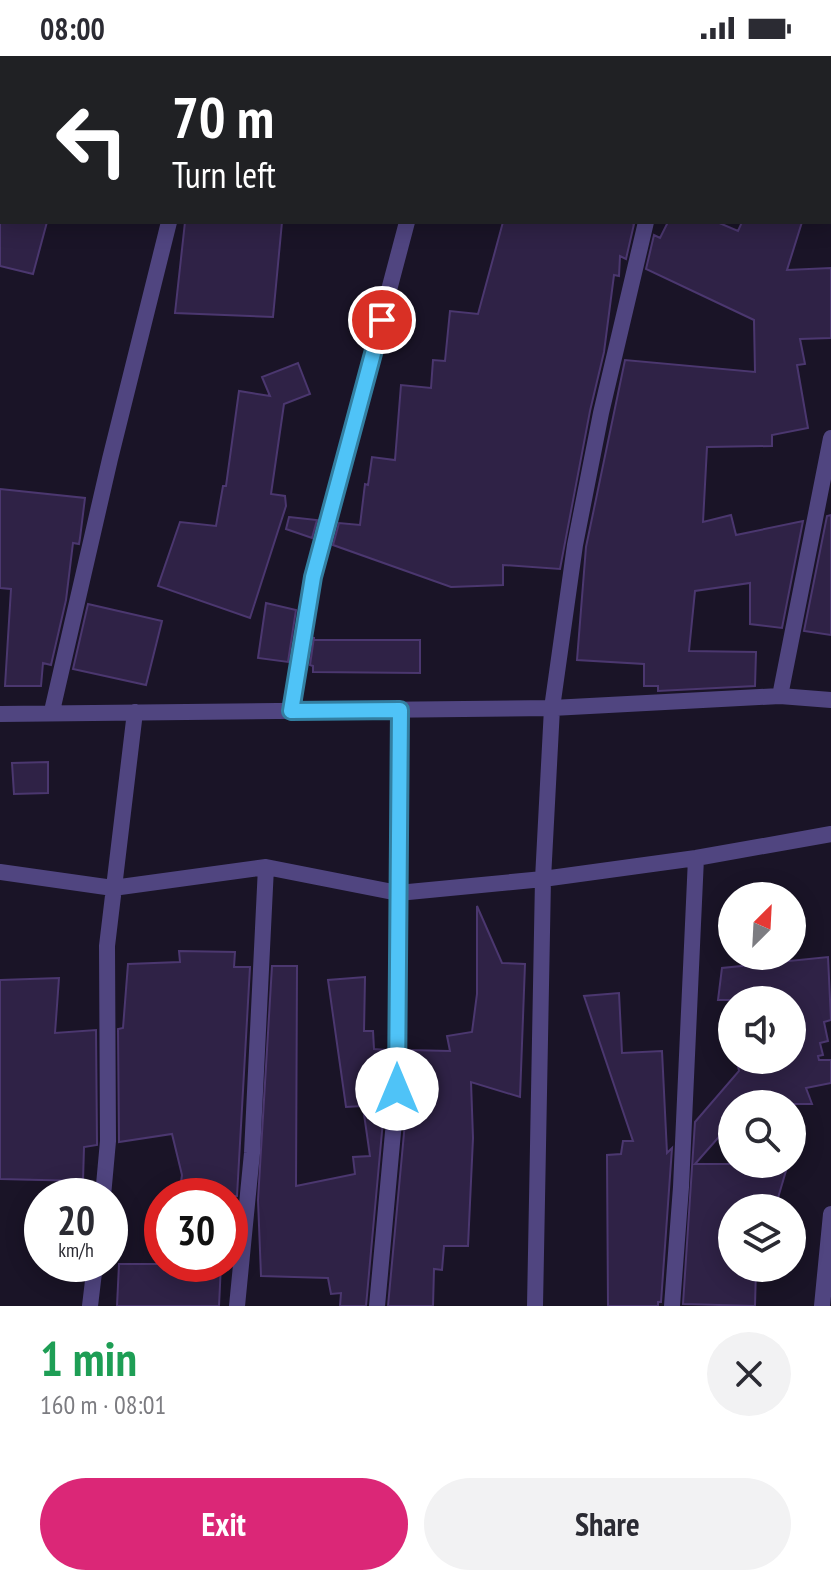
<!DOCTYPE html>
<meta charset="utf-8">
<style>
:root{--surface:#fff;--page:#f2f2f3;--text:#2b2b33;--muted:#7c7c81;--accent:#db2777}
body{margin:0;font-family:"PT Sans Narrow",sans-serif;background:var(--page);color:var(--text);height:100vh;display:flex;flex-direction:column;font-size:30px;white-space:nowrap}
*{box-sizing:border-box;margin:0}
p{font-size:26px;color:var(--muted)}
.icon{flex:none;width:44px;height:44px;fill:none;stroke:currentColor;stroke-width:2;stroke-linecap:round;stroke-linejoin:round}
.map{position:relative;height:1250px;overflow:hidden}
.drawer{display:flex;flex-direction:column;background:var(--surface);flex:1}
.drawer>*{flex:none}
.guide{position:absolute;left:0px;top:0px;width:832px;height:168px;box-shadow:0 4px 20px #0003;background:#202124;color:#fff;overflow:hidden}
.needle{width:52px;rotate:24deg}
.tools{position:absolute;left:718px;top:826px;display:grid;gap:16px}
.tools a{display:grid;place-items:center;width:88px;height:88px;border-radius:50%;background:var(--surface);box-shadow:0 4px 20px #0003;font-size:40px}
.speed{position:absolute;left:24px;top:1122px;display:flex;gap:16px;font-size:40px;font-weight:700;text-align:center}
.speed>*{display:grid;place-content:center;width:104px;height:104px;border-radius:50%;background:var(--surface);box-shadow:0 4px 20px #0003;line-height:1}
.speed small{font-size:20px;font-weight:400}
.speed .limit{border:12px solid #d22;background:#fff;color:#111}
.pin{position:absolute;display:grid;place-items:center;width:68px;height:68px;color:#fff;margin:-34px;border:4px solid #fff;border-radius:50%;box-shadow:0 2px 8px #0007}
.me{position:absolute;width:88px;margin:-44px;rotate:0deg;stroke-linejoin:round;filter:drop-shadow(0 0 6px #0008)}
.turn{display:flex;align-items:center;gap:28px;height:168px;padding:0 40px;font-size:36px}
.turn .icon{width:104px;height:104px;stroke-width:2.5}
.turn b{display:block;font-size:56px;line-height:68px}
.round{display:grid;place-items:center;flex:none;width:84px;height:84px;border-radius:42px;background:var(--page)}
.overview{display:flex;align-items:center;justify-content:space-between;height:136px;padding:0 40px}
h1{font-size:48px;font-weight:700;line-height:60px;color:#1e9e55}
.primary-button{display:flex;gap:16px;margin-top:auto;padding:16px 40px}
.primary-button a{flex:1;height:92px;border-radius:48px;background:var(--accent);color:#fff;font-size:32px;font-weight:700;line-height:92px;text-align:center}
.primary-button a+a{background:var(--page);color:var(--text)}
.status{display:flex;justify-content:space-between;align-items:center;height:56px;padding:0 40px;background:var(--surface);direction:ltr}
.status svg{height:22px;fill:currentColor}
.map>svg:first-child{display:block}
</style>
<div class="status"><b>08:00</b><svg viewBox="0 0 49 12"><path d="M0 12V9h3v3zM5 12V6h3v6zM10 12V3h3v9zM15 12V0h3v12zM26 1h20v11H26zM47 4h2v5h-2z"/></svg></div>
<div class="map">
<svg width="831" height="1250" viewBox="0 0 831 1250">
<rect width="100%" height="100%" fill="#1a1427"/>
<path fill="#2f2246" stroke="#4b376f" stroke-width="2" d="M0 166H47L33 218 0 210Z
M185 166H282L273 261 175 257Z
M503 166H630L634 168 626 203 620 200 619 220 614 219 604 296 590 355 560 513 503 509V529L451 531 333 489 339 467 360 469 365 428 368 429 372 401 395 404 401 329 431 332 433 304 445 305 450 255 478 258Z
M668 166H717L738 175 742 166H802L787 214 831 212V282L800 283 805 308 797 309 808 372 772 379V390L707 391 703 466 731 459 736 479 803 465 782 572 750 568V527L695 535 689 595 756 596 755 630 658 635V630H644V608L577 604 586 491 625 304 755 316 754 264 646 213 654 179 660 182Z
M298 307 310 338 284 348 271 438 285 440 286 450 250 562 158 530 180 466 216 470 223 430H226L239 335 270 340 262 321Z
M0 433 85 442 80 482 79 488 73 487 66 544 51 609 43 607 41 630H5L11 533 0 532Z
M831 459V579L804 575 827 460Z
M289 461 317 464 312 482 286 473Z
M266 547 296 554 288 606 258 602Z
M88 548 162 565 146 629 73 613Z
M314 581V584H420V617L313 616V610L310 609Z
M48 706V737L14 738 12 707Z
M477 850 502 907 525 908 520 1041 471 1026 473 1082 468 1190H444L442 1214 434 1213 433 1250H388L408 1034V994L450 995 447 980 472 976 477 938Z
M179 895 235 896 234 911H250L237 1140H179L182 1119 172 1078 119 1086 118 973 123 972 128 908 180 906Z
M828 901 831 964 824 966 828 985 820 987 823 999 818 1000 819 1004H831V1027L806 1032 812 1048H732V1066L695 1108H788L775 1152H732V1212H756L755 1250 683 1248 695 1066 739 1015 737 1004H792V944H718L722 912Z
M272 910H297L296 1130 355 1118 353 1101 370 1100 362 1044V1050L346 1051 328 924 365 921 364 975H373L374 993 386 994V1032L366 1250H340L341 1237 331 1238 328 1222 261 1220 258 1144Z
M59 922 55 977 96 974 97 1089 84 1091 83 1125 0 1123V924Z
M619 937 622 997 662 995 667 1097 672 1092 661 1246H658V1250H608L607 1099 621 1098 623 1085H633L584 940Z
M119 1208H221L219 1250H117Z"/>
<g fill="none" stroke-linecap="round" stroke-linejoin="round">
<path stroke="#504580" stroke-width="16" d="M210 2 211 0
M449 2V0
M684 2 685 0
M780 640 831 382
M52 655 110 403 169 166
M291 655 313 521 407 166
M0 658 552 652 780 640 831 644
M0 816 113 832 266 811
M103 1140 108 1085 107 890 135 656
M90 1250 95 1208
M237 1250 252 1097 266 811 398 837 543 823 696 802 831 778
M377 1250 397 1033 400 654
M535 1250 543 823 552 652 575 489 601 357 646 166
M672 1250 681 1131 696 802
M822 1250 831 1158"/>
</g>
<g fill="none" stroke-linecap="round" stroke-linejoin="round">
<defs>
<path id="route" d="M382 264 313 521 291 655 400 654 397 1033"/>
</defs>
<use href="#route" stroke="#337fa1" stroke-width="20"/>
<use href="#route" stroke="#4fc3f7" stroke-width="14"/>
</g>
</svg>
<div class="tools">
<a><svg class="needle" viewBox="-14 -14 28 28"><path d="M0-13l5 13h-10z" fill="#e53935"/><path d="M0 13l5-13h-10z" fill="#7c7c81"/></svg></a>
<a><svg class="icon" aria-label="sound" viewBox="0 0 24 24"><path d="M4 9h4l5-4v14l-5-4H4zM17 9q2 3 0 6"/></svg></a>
<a><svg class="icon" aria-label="search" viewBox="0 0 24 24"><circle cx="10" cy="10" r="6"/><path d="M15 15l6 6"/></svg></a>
<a><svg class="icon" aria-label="layers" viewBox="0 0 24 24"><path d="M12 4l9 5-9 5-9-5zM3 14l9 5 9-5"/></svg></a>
</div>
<div class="speed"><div>20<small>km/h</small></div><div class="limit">30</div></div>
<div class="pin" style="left:382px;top:264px;background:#d93025"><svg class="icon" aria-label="arrive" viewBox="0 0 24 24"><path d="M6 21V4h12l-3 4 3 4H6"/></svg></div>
<svg class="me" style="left:397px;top:1033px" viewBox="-20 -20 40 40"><circle r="19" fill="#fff"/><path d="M0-13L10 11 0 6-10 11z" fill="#4fc3f7"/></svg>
<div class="guide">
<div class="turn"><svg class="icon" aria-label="left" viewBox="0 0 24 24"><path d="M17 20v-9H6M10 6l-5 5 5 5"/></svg><div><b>70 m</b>Turn left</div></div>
</div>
</div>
<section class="drawer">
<div class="overview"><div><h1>1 min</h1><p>160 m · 08:01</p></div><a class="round"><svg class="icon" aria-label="close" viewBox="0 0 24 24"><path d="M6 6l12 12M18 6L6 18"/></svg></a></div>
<div class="primary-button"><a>Exit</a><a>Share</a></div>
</section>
